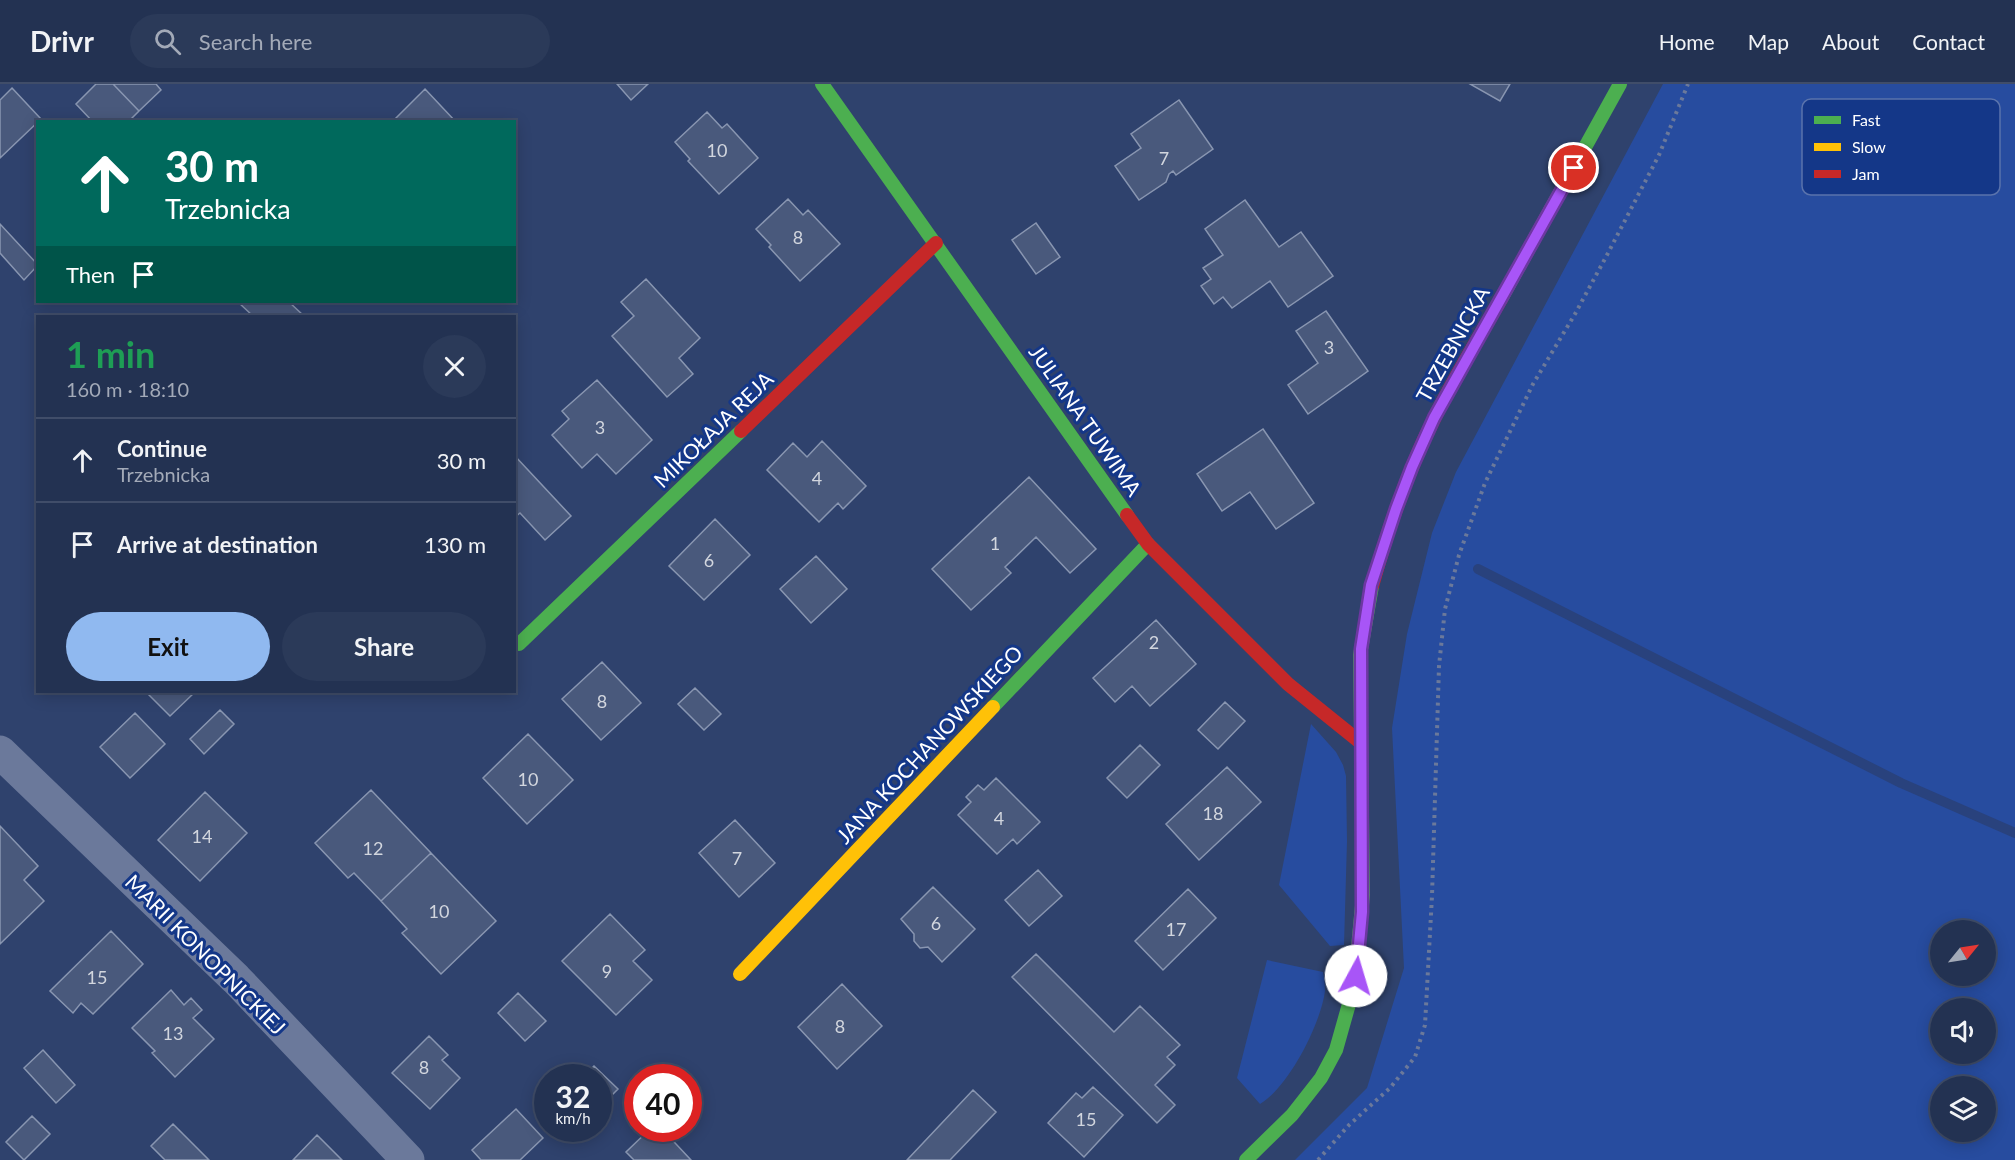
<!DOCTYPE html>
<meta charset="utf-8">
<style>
:root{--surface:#233252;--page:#2b3a59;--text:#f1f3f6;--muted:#a3aab8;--line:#404d69;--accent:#90b9f0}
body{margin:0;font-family:Lato,sans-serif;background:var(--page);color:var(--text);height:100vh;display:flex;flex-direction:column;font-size:22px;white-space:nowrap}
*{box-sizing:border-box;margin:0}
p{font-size:20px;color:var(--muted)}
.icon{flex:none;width:33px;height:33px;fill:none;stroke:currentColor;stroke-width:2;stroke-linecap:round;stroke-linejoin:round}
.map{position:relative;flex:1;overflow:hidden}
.details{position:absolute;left:36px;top:231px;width:480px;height:378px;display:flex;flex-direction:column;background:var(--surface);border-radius:0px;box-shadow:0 3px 15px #0003,0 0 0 2px var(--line)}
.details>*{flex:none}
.top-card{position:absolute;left:36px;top:36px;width:480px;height:183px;border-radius:0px;box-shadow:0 3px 15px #0003,0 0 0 2px var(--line);background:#00695c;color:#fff;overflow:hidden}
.needle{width:39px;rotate:60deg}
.buttons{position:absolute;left:1930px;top:836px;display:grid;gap:12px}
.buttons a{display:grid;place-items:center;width:66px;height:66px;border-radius:50%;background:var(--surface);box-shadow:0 3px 15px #0003,0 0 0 2px var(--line);font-size:30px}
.speed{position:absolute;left:534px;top:980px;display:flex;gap:12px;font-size:30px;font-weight:700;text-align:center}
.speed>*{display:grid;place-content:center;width:78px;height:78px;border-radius:50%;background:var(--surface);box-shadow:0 3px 15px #0003,0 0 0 2px var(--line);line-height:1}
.speed small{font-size:15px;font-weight:400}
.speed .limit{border:9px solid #d22;background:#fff;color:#111}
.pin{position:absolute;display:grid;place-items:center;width:51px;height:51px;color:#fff;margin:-26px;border:3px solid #fff;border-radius:50%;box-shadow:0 2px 6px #0007}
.me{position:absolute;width:66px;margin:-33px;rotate:6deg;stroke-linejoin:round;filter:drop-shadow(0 0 4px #0008)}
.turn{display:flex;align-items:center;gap:21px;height:126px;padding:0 30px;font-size:27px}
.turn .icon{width:78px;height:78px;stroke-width:2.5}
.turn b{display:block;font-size:42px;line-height:51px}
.then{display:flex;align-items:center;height:57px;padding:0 30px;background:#0003;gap:12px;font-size:22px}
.round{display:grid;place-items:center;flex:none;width:63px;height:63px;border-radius:32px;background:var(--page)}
.head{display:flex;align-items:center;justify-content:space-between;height:102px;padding:0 30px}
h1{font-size:36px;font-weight:700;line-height:45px;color:#1e9e55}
.action{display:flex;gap:12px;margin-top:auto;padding:12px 30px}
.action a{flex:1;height:69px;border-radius:36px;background:var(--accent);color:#111;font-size:24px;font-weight:700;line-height:69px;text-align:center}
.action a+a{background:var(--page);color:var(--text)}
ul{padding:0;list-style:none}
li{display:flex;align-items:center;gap:18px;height:84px;padding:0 30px;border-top:2px solid var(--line)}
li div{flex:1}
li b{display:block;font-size:22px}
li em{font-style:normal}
header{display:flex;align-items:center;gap:36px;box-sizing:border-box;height:84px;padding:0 30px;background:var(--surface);border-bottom:2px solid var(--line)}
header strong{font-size:28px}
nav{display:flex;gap:33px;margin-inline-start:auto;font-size:21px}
.search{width:420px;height:54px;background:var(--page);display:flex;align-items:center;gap:15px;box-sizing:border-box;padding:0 21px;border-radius:33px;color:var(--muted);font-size:22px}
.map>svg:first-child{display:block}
</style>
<header>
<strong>Drivr</strong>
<div class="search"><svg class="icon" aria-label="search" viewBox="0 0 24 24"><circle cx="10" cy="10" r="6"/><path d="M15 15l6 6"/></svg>Search here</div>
<nav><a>Home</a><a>Map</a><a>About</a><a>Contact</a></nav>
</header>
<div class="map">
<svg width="2015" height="1076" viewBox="0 0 2015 1076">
<rect width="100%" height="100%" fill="#2f426d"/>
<path fill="#274c9f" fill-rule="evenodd" d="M1663 0H2015V1076H1295L1367 1004 1404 884 1392 644 1407 550 1432 449 1456 388ZM1941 846H1986V891H1941ZM1941 924H1986V969H1941ZM1941 1002H1986V1047H1941Z
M1311 640 1336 668 1343 681 1346 692 1347 757 1344 861 1330 862 1279 801Z
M1267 876 1323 888C1324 894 1325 901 1325 907 1321 939 1289 1003 1260 1020L1237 994Z"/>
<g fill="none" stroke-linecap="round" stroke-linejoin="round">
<path stroke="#29427d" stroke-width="10" d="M1478 485 1901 699 2015 749"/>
</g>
<path fill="#49597c" stroke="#8996b1" stroke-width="1.5" d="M96 0H113L139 27 128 38H93L76 20Z
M113 0H156L161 6 139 27Z
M617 0H648L631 16Z
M1470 0H1510L1500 17Z
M12 4 41 35 0 74V16Z
M425 5 456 38H392Z
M1179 16 1213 65 1176 91 1173 87 1169 90 1166 98 1139 116 1115 82 1141 64 1131 50Z
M707 28 722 44 727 40 758 74 719 110 688 77 690 75 675 58Z
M788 115 803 131 808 126 840 160 800 197 769 163 771 161 756 145Z
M1245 116 1279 163 1301 148 1333 192 1288 223 1270 197 1232 224 1223 213 1214 220 1201 202 1211 195 1203 184 1223 171 1205 145Z
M1036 139 1060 173 1036 190 1012 156Z
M0 140 38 181 24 196 0 169Z
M646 195 700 254 679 274 693 290 667 313 612 252 634 232 621 218Z
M238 218H289L304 232H253Z
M1326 227 1368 287 1308 330 1288 301 1318 279 1296 247Z
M597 296 652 356 616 390 597 370 582 384 552 351 569 335 562 327Z
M1263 345 1314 419 1276 445 1250 408 1222 427 1197 390Z
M822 357 866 402 843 425 838 419 819 438 767 386 793 359 807 373Z
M514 371 571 432 545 456 520 429 514 434Z
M1029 393 1096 465 1070 489 1036 453 1005 483 1011 489 971 526 932 485Z
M715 435 750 471 704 516 669 482Z
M816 472 847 505 811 539 780 505Z
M1156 536 1196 580 1150 622 1132 602 1115 618 1093 594Z
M602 578 641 619 601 656 562 615Z
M695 604 721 630 704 646 678 620Z
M146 608H195L170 632Z
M1225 618 1245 637 1218 665 1198 646Z
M220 626 234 640 204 670 190 655Z
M135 629 165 660 130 694 100 663Z
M528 650 573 696 527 740 483 694Z
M1140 661 1160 681 1127 714 1107 694Z
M1227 683 1261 718 1199 776 1166 740Z
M996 694 1040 738 1017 760 1013 755 997 770 958 731 971 718 966 713 978 701 984 706Z
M371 706 431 769 381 817 354 789 348 794 315 759Z
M205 708 247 749 200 797 158 756Z
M735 736 775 779 739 813 699 769Z
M0 742 38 782 24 796 44 817 0 860Z
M431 769 496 837 441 890 402 849 407 845 381 817Z
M1038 786 1062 812 1029 842 1005 816Z
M933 803 975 845 942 878 928 863 920 864 914 857V850L901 835Z
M1188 805 1216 834 1163 886 1135 857Z
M610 830 645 866 633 877 652 896 616 931 562 877Z
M111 847 143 880 93 930 81 919 73 929 50 907Z
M1036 870 1114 948 1140 922 1180 961 1167 973 1175 981 1155 1001 1175 1021 1157 1039 1012 893Z
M842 900 882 942 837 985 798 943Z
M171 906 184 921 191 914 202 926 193 934 214 955 175 993 152 969 155 967 132 944Z
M518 909 546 937 525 957 498 929Z
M429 952 448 971 442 976 460 994 430 1025 392 989Z
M43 966 75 1001 56 1019 24 984Z
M594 982 618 1005 598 1025V993H583Z
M1093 1003 1123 1031 1084 1073 1048 1039 1076 1009 1082 1014Z
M973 1006 996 1028 950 1076H907Z
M516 1025 543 1054 520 1076H481L472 1066Z
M32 1032 50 1050 24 1076 6 1058Z
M173 1040 209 1076H165L151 1062Z
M651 1044H661L691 1076H634L626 1068Z
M317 1051 342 1076H293Z"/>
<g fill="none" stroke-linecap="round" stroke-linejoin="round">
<path stroke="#6b799b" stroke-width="4" stroke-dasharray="3 4.5" stroke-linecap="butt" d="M1318 1076 1349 1041 1390 1004 1415 973 1425 941 1432 812 1439 582 1445 525 1459 471 1485 399 1533 300 1575 230 1607 171 1659 71 1688 0"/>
<path stroke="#6b799b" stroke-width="33" d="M0 668 236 895 408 1076"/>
<path stroke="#4caf50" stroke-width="14" d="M822 0 1127 431
M1501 215 1620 0
M519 560 741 347
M993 623 1148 460
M1246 1076 1292 1031 1321 994 1336 966 1349 920 1356 884 1363 811 1360 571 1372 502"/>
<path stroke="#ffc107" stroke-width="14" d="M740 890 993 623"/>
<path stroke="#c62828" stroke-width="14" d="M741 347 936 159
M1127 431 1148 460 1288 600 1360 658
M1372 502C1388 445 1407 388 1434 335 1454 294 1478 255 1501 215"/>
</g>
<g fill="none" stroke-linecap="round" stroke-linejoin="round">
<defs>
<path id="route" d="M1356 892 1362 828 1361 565 1371 501 1396 425 1412 383 1434 334 1574 84"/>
</defs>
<use href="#route" stroke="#6d37a1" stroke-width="15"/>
<use href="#route" stroke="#a855f7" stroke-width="10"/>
</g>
<g text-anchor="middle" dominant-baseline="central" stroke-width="6" stroke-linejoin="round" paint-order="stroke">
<g font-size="18" fill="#d2d6de">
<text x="717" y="66">10</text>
<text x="1164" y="74">7</text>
<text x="798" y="153">8</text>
<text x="1329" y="263">3</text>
<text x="600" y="343">3</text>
<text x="817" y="394">4</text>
<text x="995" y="459">1</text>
<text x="709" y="476">6</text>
<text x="1154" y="558">2</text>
<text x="602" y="617">8</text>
<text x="528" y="695">10</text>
<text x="1213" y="729">18</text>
<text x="999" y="734">4</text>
<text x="202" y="752">14</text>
<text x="373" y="764">12</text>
<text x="737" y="774">7</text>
<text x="439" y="827">10</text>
<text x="936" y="839">6</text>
<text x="1176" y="845">17</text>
<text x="607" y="887">9</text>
<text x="97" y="893">15</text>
<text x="840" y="942">8</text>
<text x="173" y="949">13</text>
<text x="424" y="983">8</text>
<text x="1086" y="1035">15</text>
</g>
<g font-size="21" fill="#fff" stroke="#143788">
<text transform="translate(1452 260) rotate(-61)">TRZEBNICKA</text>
<text transform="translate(1086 336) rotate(55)">JULIANA TUWIMA</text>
<text transform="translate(713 345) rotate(-44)">MIKOŁAJA REJA</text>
<text transform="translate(929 660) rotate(-47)">JANA KOCHANOWSKIEGO</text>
<text transform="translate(206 870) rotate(45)">MARII KONOPNICKIEJ</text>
</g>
</g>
<rect x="1802" y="15" width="198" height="96" rx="9" fill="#143788" stroke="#5a73ac" stroke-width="1.5"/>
<rect x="1814" y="32" width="27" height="8" fill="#4caf50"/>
<rect x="1814" y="59" width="27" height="8" fill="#ffc107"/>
<rect x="1814" y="86" width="27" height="8" fill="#c62828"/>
<g font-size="16" fill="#fff">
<text x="1852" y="42">Fast</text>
<text x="1852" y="69">Slow</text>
<text x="1852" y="96">Jam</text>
</g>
</svg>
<div class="buttons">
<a><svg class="needle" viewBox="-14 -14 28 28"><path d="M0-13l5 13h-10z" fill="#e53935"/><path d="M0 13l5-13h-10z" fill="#a3aab8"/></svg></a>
<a><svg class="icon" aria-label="sound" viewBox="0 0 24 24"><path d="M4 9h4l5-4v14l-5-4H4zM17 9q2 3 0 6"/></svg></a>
<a><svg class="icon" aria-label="layers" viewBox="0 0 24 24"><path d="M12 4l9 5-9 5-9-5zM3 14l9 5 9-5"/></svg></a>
</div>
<div class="speed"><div>32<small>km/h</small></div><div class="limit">40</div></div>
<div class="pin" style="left:1574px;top:84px;background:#d93025"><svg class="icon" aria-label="arrive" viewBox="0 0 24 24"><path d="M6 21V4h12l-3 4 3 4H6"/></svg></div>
<svg class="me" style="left:1356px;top:892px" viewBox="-20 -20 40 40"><circle r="19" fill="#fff"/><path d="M0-13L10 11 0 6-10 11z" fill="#a855f7"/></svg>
<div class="top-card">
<div class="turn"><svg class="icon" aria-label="ahead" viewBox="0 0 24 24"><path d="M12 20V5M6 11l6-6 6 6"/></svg><div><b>30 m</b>Trzebnicka</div></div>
<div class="then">Then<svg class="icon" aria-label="arrive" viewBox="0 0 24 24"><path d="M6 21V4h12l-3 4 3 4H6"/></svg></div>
</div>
<section class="details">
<div class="head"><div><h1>1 min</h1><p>160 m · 18:10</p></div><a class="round"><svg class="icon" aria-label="close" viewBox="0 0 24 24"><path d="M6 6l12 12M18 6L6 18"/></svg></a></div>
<ul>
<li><svg class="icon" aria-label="ahead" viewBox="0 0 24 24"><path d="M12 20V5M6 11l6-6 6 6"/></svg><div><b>Continue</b><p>Trzebnicka</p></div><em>30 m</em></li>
<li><svg class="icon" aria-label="arrive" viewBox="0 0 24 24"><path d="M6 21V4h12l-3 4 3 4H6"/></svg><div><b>Arrive at destination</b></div><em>130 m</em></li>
</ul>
<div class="action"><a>Exit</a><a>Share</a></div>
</section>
</div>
